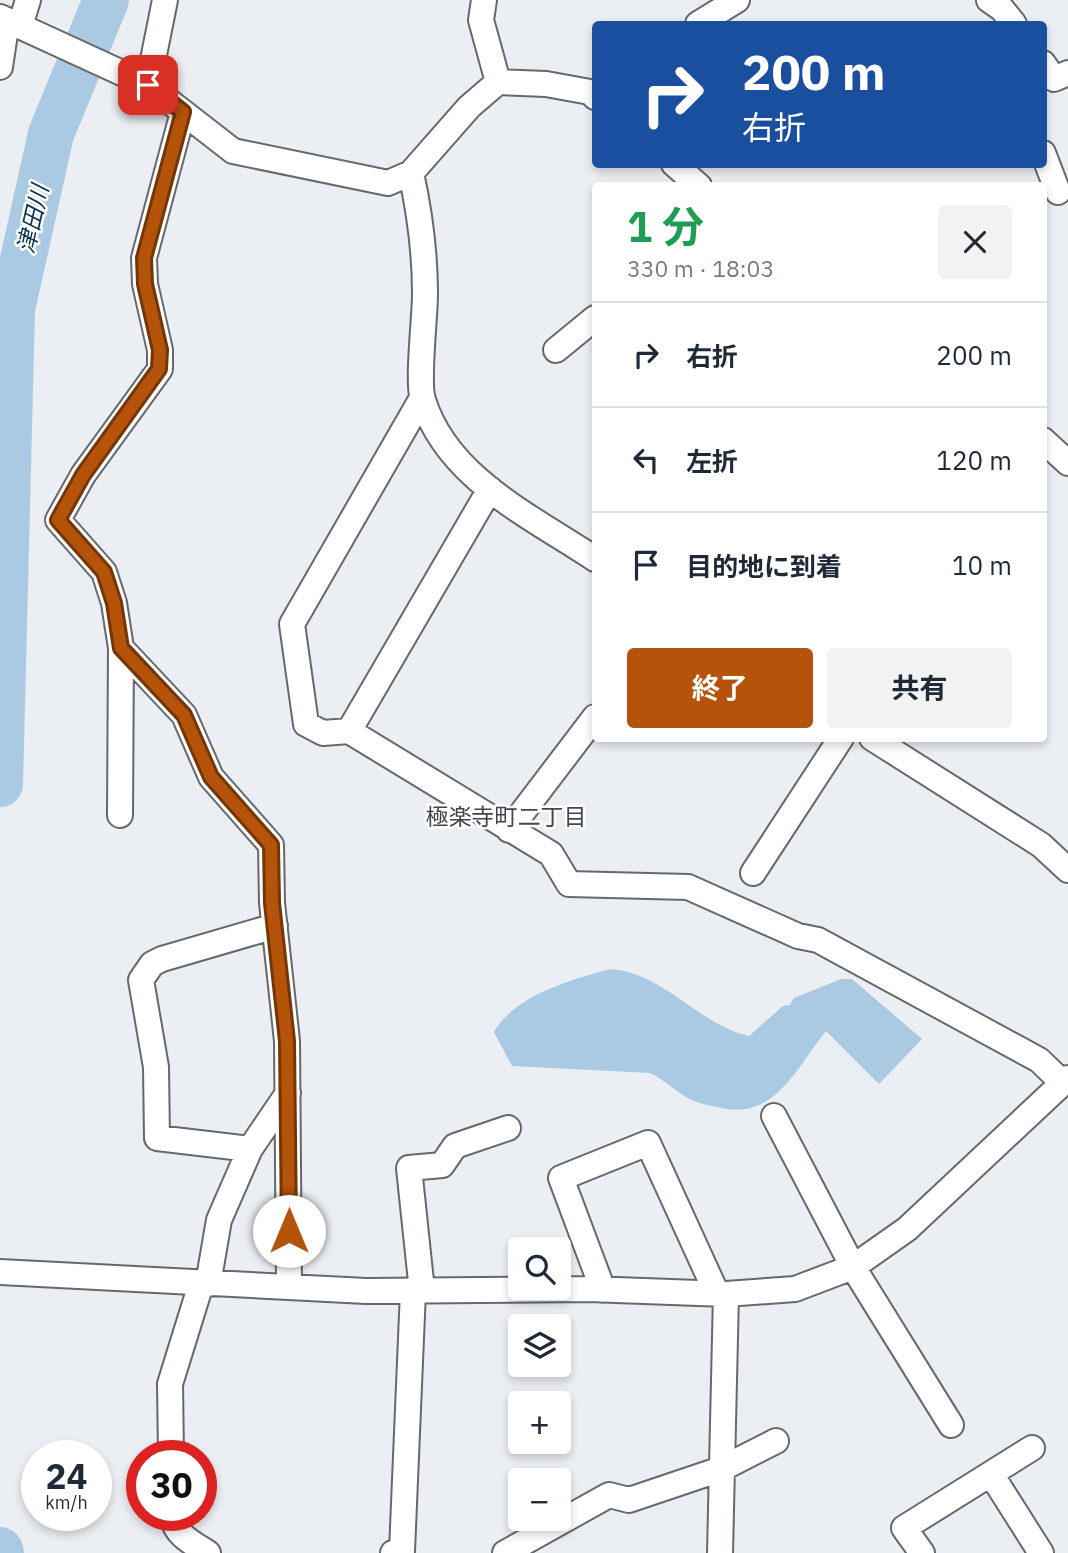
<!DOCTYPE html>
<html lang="ja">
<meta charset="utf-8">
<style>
:root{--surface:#fff;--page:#f2f2f3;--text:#1f2937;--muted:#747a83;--line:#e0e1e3;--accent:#b45309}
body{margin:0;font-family:"IBM Plex Sans","Noto Sans JP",sans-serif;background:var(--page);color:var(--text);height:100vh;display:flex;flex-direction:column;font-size:26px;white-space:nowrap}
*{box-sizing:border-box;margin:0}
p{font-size:23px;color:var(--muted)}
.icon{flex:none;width:38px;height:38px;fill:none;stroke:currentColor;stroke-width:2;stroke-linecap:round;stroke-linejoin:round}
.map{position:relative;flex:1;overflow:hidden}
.side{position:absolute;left:592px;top:182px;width:455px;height:560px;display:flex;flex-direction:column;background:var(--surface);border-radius:7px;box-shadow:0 4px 10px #0003}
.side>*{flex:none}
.banner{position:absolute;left:592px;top:21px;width:455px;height:147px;border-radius:7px;box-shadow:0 4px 10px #0003;background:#1a4fa0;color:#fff;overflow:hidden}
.controls{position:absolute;left:508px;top:1237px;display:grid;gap:14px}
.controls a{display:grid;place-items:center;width:63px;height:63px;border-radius:7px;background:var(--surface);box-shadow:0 4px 10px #0003;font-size:35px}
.speed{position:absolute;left:21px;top:1440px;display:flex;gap:14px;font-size:35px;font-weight:700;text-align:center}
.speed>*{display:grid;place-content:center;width:91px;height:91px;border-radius:50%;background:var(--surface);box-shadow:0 4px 10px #0003;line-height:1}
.speed small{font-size:18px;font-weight:400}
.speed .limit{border:10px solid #d22;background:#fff;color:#111}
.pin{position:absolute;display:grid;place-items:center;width:60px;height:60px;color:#fff;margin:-30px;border-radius:14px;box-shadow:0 4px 10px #0006}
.me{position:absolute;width:77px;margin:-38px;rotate:0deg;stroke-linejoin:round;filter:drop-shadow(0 0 5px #0008)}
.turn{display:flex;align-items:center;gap:24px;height:147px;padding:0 35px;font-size:32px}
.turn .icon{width:91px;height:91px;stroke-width:2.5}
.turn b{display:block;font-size:49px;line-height:60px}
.round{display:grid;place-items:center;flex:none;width:74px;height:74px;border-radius:7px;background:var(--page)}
.head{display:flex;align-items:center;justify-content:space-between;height:119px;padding:0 35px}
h1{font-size:42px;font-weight:700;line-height:52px;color:#1e9e55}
.cta{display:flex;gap:14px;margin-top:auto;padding:14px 35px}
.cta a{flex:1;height:80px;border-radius:7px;background:var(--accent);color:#fff;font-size:28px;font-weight:700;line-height:80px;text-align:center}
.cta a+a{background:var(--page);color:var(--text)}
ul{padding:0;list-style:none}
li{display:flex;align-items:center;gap:21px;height:105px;padding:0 35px;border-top:2px solid var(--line)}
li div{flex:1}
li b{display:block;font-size:26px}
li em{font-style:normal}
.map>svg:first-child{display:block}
</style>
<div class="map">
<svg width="1068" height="1553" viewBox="0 0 1068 1553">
<rect width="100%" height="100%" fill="#ebeef2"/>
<path fill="#aacae4" d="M610 969C663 972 699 1025 749 1036L783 1006 790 1005 794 998 841 979H852L922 1039 879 1084 826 1031C797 1067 775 1120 722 1108 712 1106 699 1104 690 1099 676 1092 665 1080 650 1073L512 1066 494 1032C515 995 571 980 610 969Z"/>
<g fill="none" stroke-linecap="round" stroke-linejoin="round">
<path stroke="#aacae4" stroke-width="46" d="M0 784 12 309 51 134 106 0
M0 1550 1 1553"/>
<defs>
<path id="minor" d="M484 0 481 20 498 82
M989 0 1002 9 1014 24
M0 17 148 85 233 151 388 183 411 173 469 107 498 82 546 84 590 92 595 97
M698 24 737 0
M20 26 28 0
M1043 63 1054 79 1068 73
M0 67 7 20
M148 85 165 0
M183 112 144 258 145 284 160 350V369L83 475 58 520 104 572 114 603 121 648 184 715 211 777 271 845 272 903 287 1041 289 1286
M1043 153 1058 192
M674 164 699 186
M411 173C420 214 425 253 425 294 425 318 417 382 423 400 447 478 532 517 595 559
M556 350 595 318
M422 398 292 624 306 724 323 733 349 731 551 854 569 884 688 887 798 936 818 940 1039 1060 1063 1083
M1043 440 1068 463
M349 731 490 489
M872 738 1041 845 1068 870
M120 815 121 648
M509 830 595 717
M753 873 841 738
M774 1116 853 1267 951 1425
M250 1149 157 1138 156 1067 141 980 152 964 162 959 275 926
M0 1272 366 1291 589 1289 726 1294 795 1289 853 1267 907 1229 1068 1078
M208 1284 219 1220 250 1149 288 1093
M603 1290 561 1178 648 1143 717 1294
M422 1291 409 1168 442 1165 455 1146 508 1128
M171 1456 170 1384 201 1284
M991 1474 1041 1553
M173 1516C173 1534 194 1544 208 1553
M393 1553 402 1551 413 1291
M505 1553 609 1495 629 1500 721 1469 776 1441
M720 1553 726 1294
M922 1553 904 1528 1032 1448"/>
</defs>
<use href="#minor" stroke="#66686b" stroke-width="28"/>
<use href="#minor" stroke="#fff" stroke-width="24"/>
</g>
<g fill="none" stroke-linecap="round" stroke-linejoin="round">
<defs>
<path id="route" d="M148 85 183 112 144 258 145 284 160 350 159 369 83 475 58 520 104 572 114 603 121 648 184 715 211 777 271 845 272 903 287 1041 289 1231"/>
</defs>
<use href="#route" stroke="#753606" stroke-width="18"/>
<use href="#route" stroke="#b45309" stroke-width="12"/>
</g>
<g text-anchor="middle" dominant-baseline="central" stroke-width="5" stroke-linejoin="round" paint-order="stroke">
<g font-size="23" font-style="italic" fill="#062f49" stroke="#fff">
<text transform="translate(32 219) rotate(-77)">津田川</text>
</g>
<g font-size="23" fill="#434649" stroke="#fff">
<text x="506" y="816">極楽寺町二丁目</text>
</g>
</g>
</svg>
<div class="controls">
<a><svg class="icon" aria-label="search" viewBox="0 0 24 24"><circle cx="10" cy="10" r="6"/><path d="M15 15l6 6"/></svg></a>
<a><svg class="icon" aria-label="layers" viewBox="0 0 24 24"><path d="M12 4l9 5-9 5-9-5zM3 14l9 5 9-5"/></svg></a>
<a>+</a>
<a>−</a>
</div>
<div class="speed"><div>24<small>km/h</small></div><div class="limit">30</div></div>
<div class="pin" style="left:148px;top:85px;background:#d93025"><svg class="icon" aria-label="arrive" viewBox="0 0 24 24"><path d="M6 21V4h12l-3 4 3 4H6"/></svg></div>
<svg class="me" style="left:289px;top:1231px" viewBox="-20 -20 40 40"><circle r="19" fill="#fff"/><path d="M0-13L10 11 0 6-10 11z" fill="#b45309"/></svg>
<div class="banner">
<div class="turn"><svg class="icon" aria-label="right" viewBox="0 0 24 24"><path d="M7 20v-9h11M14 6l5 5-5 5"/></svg><div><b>200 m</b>右折</div></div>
</div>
<section class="side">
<div class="head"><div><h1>1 分</h1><p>330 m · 18:03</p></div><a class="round"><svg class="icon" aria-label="close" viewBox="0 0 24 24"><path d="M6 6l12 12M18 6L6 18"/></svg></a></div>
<ul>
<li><svg class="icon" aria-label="right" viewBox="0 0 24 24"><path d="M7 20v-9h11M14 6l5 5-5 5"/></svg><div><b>右折</b></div><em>200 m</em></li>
<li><svg class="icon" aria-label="left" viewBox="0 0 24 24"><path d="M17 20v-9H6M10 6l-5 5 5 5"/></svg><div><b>左折</b></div><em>120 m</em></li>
<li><svg class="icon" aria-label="arrive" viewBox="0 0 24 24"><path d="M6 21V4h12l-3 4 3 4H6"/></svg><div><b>目的地に到着</b></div><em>10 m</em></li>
</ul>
<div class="cta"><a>終了</a><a>共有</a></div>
</section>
</div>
